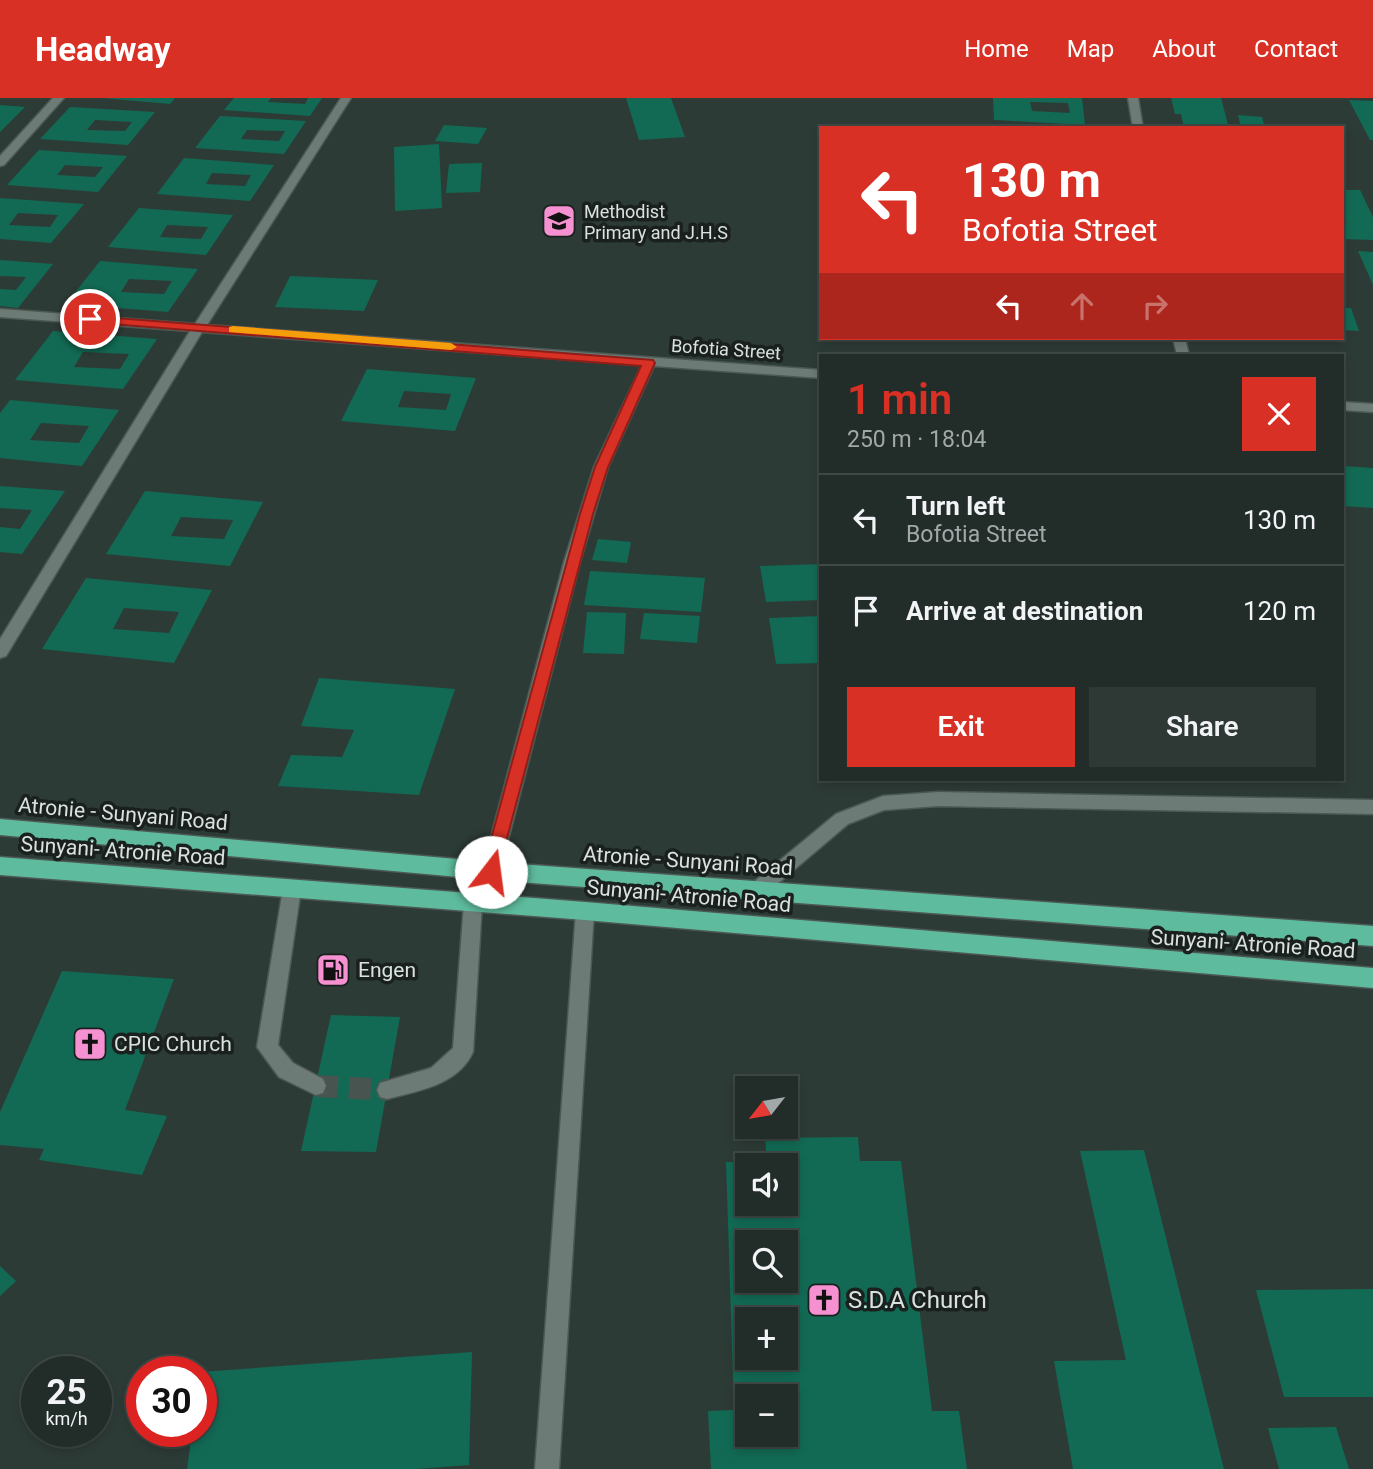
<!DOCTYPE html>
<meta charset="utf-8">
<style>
:root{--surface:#222c28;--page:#2e3834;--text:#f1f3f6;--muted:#a2a7a8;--line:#3f4845;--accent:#d93025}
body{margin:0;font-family:Roboto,sans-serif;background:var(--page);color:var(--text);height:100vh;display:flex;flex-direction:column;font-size:26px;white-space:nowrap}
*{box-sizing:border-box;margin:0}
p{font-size:23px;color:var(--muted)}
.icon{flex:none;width:38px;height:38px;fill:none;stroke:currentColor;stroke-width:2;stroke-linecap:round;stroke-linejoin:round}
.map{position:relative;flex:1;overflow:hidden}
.side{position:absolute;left:819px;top:256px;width:525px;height:427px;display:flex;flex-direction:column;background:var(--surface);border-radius:0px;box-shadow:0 4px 10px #0003,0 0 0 2px var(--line)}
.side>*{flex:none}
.banner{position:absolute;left:819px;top:28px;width:525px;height:214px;border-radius:0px;box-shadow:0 4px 10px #0003,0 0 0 2px var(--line);background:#d93025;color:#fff;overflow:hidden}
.needle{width:46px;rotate:239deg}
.fabs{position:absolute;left:735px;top:978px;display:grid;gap:14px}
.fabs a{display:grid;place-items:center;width:63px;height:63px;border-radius:0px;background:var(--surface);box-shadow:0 4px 10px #0003,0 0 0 2px var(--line);font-size:35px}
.speed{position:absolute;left:21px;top:1258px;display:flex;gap:14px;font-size:35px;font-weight:700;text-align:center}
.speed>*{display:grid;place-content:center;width:91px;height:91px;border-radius:50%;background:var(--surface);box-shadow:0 4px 10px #0003,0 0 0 2px var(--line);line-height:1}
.speed small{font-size:18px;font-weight:400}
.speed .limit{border:10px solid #d22;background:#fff;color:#111}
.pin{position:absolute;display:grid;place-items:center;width:60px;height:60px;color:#fff;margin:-30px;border:4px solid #fff;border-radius:50%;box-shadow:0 2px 7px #0007}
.me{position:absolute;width:77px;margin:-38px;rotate:15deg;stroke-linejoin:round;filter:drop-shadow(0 0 5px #0008)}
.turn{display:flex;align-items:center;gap:24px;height:147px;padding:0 28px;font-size:32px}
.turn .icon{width:91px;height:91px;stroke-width:2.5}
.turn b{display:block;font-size:49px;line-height:60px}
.lanes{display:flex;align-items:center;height:66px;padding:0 28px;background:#0003;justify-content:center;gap:35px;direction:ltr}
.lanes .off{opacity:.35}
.round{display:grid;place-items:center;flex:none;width:74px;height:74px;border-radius:0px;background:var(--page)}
.summary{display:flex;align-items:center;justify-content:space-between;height:119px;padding:0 28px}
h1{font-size:42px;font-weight:600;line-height:52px;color:var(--accent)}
.button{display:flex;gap:14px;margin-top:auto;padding:14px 28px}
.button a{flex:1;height:80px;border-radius:0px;background:var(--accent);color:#fff;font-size:28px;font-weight:600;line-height:80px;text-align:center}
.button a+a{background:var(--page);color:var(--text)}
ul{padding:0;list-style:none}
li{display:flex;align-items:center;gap:21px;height:91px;padding:0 28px;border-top:2px solid var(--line)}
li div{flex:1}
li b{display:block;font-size:26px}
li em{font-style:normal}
header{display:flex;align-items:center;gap:42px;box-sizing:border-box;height:98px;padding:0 35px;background:var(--accent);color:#fff}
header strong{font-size:33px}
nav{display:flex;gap:38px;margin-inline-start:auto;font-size:24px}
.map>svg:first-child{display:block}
</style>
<header>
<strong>Headway</strong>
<nav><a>Home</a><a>Map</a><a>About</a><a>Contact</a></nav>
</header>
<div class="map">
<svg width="1373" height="1371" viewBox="0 0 1373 1371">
<rect width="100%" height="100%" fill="#2d3b36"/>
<path fill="#126a54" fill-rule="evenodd" d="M103 0H175L170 6Z
M234 0H271L268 4 305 6 308 0H322L310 18 224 12Z
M626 0H671L685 39 639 42Z
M993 0H1082L1085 27 994 22ZM1030 4 1068 5 1070 15 1032 13Z
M1171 0H1221L1229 30H1184L1181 16H1175Z
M1349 2 1373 3V42H1370Z
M0 7 25 9 0 34Z
M70 9 155 14 128 47 40 41ZM95 22 132 24 125 33 87 32Z
M1238 17 1262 19 1265 30H1241Z
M220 18 306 23 284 56 195 50ZM247 32 285 33 279 43 241 41Z
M444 27 487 30 478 46 435 43Z
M439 46 442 110 395 113 394 49Z
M39 52 127 58 98 94 7 87ZM65 67 103 69 95 79 57 77Z
M184 60 274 67 250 103 157 96ZM212 75 251 77 245 88 206 86Z
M482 65 480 94 446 95 449 66Z
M1342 92H1360L1373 119V142L1342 141V124L1347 125 1342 114Z
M0 100 84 106 51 145 0 141ZM18 115 58 117 50 129 9 127Z
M139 110 233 117 206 157 108 149ZM167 127 208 129 201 141 160 139Z
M1358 153 1373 154V187Z
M0 162 53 166 18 210 0 208V191L16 192 26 179 0 178Z
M100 163 198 171 168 214 66 206ZM129 181 172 183 164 196 121 194Z
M290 178 378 182 364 213 275 209Z
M1342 210H1351L1359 233 1342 232Z
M53 233 157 241 123 291 15 282ZM83 254 129 256 120 271 74 269Z
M367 271 476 280 455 333 341 323ZM404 293 451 296 446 312 398 309Z
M10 302 119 312 82 368 0 360V315ZM41 325 89 328 79 345 30 342Z
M1342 368 1373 370V410L1342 408Z
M0 388 65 393 22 456 0 454V429L20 431 32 412 0 410Z
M145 393 263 404 230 468 106 456ZM181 419 233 422 224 441 171 438Z
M598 441 631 444 627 465 592 462Z
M821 466V502L766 504 760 468Z
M590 473 705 480 701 514 584 507Z
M86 480 212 492 174 565 42 551ZM124 510 179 514 169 535 113 531Z
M587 514 626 515 624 556 583 555Z
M644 515 700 518 697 545 640 541Z
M821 518V565L776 566 769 520Z
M319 580 455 591 419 697 278 688 291 657 342 659 354 632 301 628Z
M62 873 174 881 125 1012 167 1018 142 1077 39 1062 44 1051 0 1047V1014Z
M331 917 400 919 376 1054 301 1053Z
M858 1039 860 1063H901L932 1313H959L967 1371H711L708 1313 734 1312 726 1064H767L765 1040ZM747 1068H786V1106H747ZM747 1144H786V1183H747ZM747 1222H786V1260H747ZM747 1298H786V1337H747Z
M1144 1052 1224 1371H1073L1054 1263 1126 1262 1080 1053Z
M0 1168 16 1183 0 1198Z
M1373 1191V1299H1284L1256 1192Z
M472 1254 469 1367 417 1371H187L192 1334H201V1274Z
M1336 1329 1349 1371H1279L1268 1330Z"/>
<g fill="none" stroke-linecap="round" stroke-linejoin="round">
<path stroke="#47544f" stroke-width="22" stroke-dasharray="22 11" stroke-linecap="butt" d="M316 988 387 992"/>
<defs>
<path id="minor" d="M53 0H64L4 67 0 68V58Z
M341 0H351L207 227 821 272V280L654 268 608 369 580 464 500 773 498 778 491 780 484 778 482 773 564 464 594 369 642 267 202 234 6 558 0 560V541L190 233 0 219V211L195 226Z
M1128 0H1138L1143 30H1133Z
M1173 240H1185L1189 257H1177Z
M1342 304 1373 306V314L1342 312Z
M938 694 1373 702V716L938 708 884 712 848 726 763 798 756 801 749 798 747 793 749 788 836 716 883 698Z
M292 783 299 786 301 791 278 947 293 965 323 981 326 988 323 995 316 997 279 979 257 949 283 791 285 786Z
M473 797 480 800 482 805 473 954C458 987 418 993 387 1001L380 999 377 992 380 985 431 970 453 950 464 805 466 800Z
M585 805 592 807 594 813 559 1371H535L576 813 578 807Z"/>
<path id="highway" d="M0 721 491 764 1373 828V848L491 782 0 737Z
M0 759 585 804 1373 870V890L585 822 0 777Z"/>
</defs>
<use href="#minor" stroke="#4c5853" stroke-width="3"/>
<use href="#highway" stroke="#4c5853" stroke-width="3"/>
<use href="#minor" fill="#6c7b76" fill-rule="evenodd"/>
<use href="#highway" fill="#5ebb9d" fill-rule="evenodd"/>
</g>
<path fill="#d93025" stroke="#8d1f18" stroke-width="2" d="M90 218 653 262 655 265 608 369 593 416 497 778H485L482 774 580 416 595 369 641 268 86 224V219Z"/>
<path fill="#f59e0b" d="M233 228 451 245 457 249 451 252 229 234V229Z"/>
<defs>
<symbol id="school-square" viewBox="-11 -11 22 22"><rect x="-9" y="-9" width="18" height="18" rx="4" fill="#f590d1" stroke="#1a201e"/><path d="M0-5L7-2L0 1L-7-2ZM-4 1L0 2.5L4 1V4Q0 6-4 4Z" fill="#111"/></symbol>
<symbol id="fuel-square" viewBox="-11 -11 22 22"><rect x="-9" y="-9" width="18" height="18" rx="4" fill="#f590d1" stroke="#1a201e"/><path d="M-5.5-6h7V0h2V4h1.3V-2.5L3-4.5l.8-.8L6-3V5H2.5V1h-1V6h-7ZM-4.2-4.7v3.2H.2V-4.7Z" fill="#111"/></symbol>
<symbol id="church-square" viewBox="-11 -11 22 22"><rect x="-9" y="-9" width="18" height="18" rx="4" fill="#f590d1" stroke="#1a201e"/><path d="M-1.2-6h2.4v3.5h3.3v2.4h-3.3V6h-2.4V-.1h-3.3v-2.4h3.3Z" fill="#111"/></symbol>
</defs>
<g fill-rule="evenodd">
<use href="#school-square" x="540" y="104" width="38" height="38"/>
<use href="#fuel-square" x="314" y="853" width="38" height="38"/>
<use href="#church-square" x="71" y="927" width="38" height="38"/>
<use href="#church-square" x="805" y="1183" width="38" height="38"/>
</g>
<g text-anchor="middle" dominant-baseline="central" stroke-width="7" stroke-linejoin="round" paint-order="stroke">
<g font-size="18" fill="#d9e2de" stroke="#1a201e" text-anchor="start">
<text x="584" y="113">Methodist<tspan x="584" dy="21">Primary and J.H.S</tspan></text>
</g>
<g font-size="18" fill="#d9e2de" stroke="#1a201e">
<text transform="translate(726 251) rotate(4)">Bofotia Street</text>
</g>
<g font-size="21" fill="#d9e2de" stroke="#1a201e">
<text transform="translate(123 716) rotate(5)">Atronie - Sunyani Road</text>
<text transform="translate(123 753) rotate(4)">Sunyani- Atronie Road</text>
<text transform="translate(688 763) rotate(4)">Atronie - Sunyani Road</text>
<text transform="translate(689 798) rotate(5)">Sunyani- Atronie Road</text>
<text transform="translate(1253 846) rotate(4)">Sunyani- Atronie Road</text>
</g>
<g font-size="21" fill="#d9e2de" stroke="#1a201e" text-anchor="start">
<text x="358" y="872">Engen</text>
<text x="114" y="946">CPIC Church</text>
</g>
<g font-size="24" fill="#d9e2de" stroke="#1a201e" text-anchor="start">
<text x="848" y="1202">S.D.A Church</text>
</g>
</g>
</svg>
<div class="fabs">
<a><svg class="needle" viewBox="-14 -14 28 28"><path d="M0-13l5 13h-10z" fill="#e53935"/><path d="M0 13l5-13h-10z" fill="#a2a7a8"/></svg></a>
<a><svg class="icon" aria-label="sound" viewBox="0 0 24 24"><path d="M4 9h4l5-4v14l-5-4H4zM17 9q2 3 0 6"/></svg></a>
<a><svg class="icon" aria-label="search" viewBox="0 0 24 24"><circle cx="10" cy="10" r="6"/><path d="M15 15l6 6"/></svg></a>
<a>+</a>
<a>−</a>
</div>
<div class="speed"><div>25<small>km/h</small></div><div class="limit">30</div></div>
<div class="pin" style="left:90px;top:221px;background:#d93025"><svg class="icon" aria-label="arrive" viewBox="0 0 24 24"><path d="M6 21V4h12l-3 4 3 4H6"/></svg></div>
<svg class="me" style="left:491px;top:774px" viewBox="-20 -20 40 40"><circle r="19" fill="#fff"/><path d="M0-13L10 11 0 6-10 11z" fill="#d93025"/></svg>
<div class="banner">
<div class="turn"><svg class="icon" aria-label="left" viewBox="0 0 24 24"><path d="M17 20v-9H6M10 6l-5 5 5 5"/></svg><div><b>130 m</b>Bofotia Street</div></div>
<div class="lanes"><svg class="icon" aria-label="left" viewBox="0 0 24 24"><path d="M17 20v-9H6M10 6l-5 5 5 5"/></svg><svg class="icon off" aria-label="ahead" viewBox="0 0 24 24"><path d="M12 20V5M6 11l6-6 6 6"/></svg><svg class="icon off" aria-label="right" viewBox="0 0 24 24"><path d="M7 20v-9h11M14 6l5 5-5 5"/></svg></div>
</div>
<section class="side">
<div class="summary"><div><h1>1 min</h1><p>250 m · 18:04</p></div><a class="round" style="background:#d93025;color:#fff"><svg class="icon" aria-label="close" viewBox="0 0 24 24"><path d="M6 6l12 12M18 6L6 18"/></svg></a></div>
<ul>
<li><svg class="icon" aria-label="left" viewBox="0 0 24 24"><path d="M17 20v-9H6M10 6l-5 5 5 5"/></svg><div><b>Turn left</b><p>Bofotia Street</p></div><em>130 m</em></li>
<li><svg class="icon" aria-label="arrive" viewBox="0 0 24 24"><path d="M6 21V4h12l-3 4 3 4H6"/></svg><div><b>Arrive at destination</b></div><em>120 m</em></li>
</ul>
<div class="button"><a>Exit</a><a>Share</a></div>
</section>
</div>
